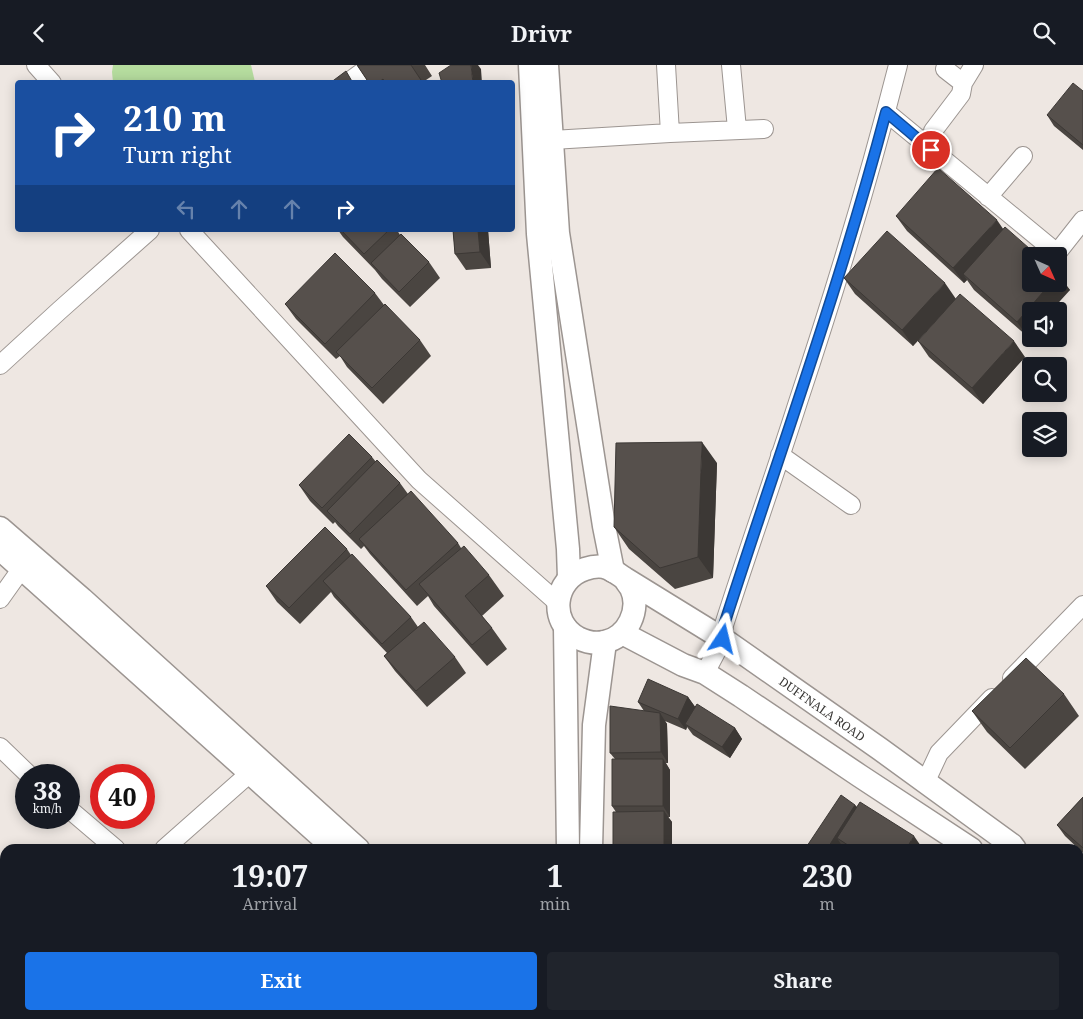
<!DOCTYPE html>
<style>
:root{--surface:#171b24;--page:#20242c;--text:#f1f3f6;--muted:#9ea1a6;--accent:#1a73e8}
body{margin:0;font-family:"Noto Serif",serif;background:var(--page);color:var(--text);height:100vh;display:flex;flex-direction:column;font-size:19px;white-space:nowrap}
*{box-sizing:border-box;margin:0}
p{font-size:16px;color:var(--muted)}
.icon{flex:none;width:28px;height:28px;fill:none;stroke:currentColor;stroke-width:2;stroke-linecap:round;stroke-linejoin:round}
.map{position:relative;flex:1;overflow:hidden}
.drawer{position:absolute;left:0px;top:779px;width:1084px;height:176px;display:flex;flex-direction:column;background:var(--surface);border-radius:15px 15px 0 0;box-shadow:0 2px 12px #0003}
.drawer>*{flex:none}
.top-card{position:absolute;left:15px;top:15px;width:500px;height:152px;border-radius:5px;box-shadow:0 2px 12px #0003;background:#1a4fa0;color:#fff;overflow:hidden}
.needle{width:32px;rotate:135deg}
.fabs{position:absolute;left:1022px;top:182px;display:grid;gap:10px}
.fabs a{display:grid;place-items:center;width:45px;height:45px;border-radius:5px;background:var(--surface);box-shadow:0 2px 12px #0003;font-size:25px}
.speed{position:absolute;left:15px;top:699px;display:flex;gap:10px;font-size:25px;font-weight:700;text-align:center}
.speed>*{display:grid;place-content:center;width:65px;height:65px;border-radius:50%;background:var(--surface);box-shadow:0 2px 12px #0003;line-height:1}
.speed small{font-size:12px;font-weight:400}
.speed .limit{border:8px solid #d22;background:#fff;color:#111}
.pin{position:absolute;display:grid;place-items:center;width:42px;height:42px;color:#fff;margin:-21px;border:2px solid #fff;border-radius:50%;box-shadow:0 1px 5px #0007}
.me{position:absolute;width:55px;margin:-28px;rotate:10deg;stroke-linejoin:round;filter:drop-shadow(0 0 4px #0008)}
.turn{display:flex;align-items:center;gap:18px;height:105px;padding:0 25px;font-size:22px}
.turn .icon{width:65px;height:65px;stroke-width:2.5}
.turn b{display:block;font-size:35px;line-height:42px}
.lanes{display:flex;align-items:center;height:48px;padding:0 25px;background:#0003;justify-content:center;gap:25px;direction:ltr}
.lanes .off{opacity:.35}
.eta{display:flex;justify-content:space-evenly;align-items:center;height:85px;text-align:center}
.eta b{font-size:30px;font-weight:700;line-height:35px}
.cta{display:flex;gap:10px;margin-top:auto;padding:10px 25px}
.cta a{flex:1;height:58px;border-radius:5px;background:var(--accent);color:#fff;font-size:20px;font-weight:700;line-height:58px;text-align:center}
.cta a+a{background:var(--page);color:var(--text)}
header{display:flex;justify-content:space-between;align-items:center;height:65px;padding:0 25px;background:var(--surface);font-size:22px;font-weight:700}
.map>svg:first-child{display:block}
</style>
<header><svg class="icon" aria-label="back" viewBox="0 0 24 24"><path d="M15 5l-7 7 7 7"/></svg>Drivr<svg class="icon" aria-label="search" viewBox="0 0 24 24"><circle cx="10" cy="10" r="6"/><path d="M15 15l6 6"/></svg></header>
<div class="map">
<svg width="1083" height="954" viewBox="0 0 1083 954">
<rect width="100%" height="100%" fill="#eee7e2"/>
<path fill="#b5dc9e" d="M113 0H251L255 17H113L112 7Z"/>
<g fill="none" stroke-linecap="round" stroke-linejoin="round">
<defs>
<path id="minor" d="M36 0 52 18
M666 0 670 68
M731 0 737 64
M945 4 963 18 974 0
M347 18 372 0
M886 47 1057 188 1083 155
M933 66 961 29 963 18
M552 75 670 68 764 64
M988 132 1023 91
M189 165 419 415 558 538
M0 300 60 245 150 165
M780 390 851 440
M0 534 22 503
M705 608 723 574 724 560C748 485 774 412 798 337 835 226 869 114 898 0
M1012 613 1083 540
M0 682 29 710
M925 718 939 688 992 633
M69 744 116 784
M164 784 250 708
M0 870 5 875
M542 950 543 954
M588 950V954
M384 954 387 950"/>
<g id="major">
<path d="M530 0 538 169 568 484 569 513"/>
<path d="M547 0 558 168 604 461 613 506"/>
<path d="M0 463 82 534 358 784"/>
<path d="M0 484 335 784"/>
<path id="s1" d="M624 513C626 516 629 520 631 523 641 544 628 573 604 577 595 579 586 577 578 573 548 557 554 514 585 504 591 502 598 501 604 502 612 504 618 509 624 513L723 574 880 684 1012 780 1015 784"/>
<path d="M565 562 568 784"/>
<path d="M622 568 683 600 705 608 741 631 860 711 971 784"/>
<path d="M591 784 594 660 605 577"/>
<path d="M1079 867 1083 873"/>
<path d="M1079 912 1083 918"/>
</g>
</defs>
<use href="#minor" stroke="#9c9591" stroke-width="20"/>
<use href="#major" stroke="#9c9591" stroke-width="25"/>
<use href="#minor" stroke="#fff" stroke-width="18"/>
<use href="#major" stroke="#fff" stroke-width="22"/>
</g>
<path fill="#4a4541" d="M357 0H425L432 11 423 17 369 18Z
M1083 26V85L1054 61 1047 50Z
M896 151 1003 164 1070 225 1031 246V268L1028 272 974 225 967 215 964 218 907 166Z
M338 165H397L400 170 429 197 440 213 410 242 382 214 375 205 343 172Z
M453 165H488L491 203 466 205 455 189Z
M844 213 956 234 913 281 855 229Z
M375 228 384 240 420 275 431 291 383 339 347 302 340 291 336 294 296 254 285 239Z
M918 276 1025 292 983 339 929 292Z
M372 392 376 397 400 418 408 429 458 478 461 483 489 510 504 531 482 551 492 563 507 584 487 601 434 541 428 531 417 541 370 489 364 481 361 484 338 461 335 457 333 459 310 436 299 420Z
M717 398 713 513 675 524 629 484 614 462Z
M347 484 351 490 411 552 418 562 455 592 466 608 427 642 395 606 384 591 387 588 334 532 331 527 300 559 277 537 266 521Z
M1064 629 1079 651 1025 704 987 667 972 646Z
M688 632 695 642 735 663 742 674 730 693 693 670 687 662 686 665 665 656 667 659 668 698H666L670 705V752H668L672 757 616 747 612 741 615 694 610 688 644 646 638 637Z
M1083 732V788L1065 771 1057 760Z
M855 740 857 742 923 784H805Z
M853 950H964V951L962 954H857Z
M981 950H992L989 954H987Z"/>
<path fill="#3c3835" d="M471 0H478L481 4 482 18H473Z
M997 155 1008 171 963 209 967 215 964 218 953 203Z
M478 165H488L491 203 480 187Z
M1059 210 1070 225 1051 246H1031V268L1028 272 1017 257 1050 219H1059Z
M945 218 956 234 913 281 902 265Z
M1014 276 1025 292 983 339 972 323Z
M702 377 717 398 713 513 698 492Z
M688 632 696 643 685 659 687 662 686 665 678 654Z
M660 648 667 659 668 698 661 687Z
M735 663 742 674 730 693 722 682Z
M663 694 670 705V752L663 741Z
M855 740 866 755 837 773 844 784H827Z
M664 746 672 757V784H664Z
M914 771 923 784H906Z
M824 950H839L842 954H821Z
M928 950H964V951L962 954H925Z
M985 950H992L989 954H988Z"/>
<path fill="#56504c" stroke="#3c3835" d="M357 0H411L423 18H385L383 14 378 18H369Z
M451 0H471L473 18H442L439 8Z
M346 6 353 18H330Z
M1073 18 1083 26V80L1047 50Z
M938 103 997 155 953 203 896 151Z
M1005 162 1038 191H1031V219H1050L1017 257 963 209Z
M341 165H389L364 189Z
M453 165H478L480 187 455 189Z
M887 166 945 218 902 265 844 213Z
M401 169 429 197 399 227 371 198Z
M335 188 375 228 325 279 285 239Z
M960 229 1014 276 972 323 918 276Z
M385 239 420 275 372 323 336 287Z
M349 369 372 392 322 443 299 420Z
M702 377 698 492 660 503 614 462 616 378Z
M377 395 400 418 350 469 327 446Z
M411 426 458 478 406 525 359 474Z
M325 462 347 484 289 543 266 521Z
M464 481 489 510 465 531 492 563 472 580 419 519Z
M352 489 411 552 382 579 323 516Z
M424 557 455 592 416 626 384 591Z
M1026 593 1064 629 1010 683 972 646Z
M648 614 688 632 678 654 638 637Z
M697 639 735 663 722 682 685 659Z
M610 641 660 648 661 687 610 688Z
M612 694H663V741H612Z
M841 730 855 740 827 784H805Z
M1083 732V783L1057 760Z
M860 737 914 771 906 784H854L837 773Z
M664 746V784H613V747Z
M795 950H824L821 954H793Z
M833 950H850L856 954H831Z
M867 950H928L925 954H864Z"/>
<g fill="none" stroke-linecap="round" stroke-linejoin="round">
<defs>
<path id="route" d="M723 574 724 560C779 389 840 221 886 47L931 85"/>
</defs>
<use href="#route" stroke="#114b97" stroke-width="12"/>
<use href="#route" stroke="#1a73e8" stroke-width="9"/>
</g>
<g text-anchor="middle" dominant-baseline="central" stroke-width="5" stroke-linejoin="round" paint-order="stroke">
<g font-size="12" fill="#3a3836" stroke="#eee7e2">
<text stroke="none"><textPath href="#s1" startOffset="476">DUFFNALA ROAD</textPath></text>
</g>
</g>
</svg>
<div class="fabs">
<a><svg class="needle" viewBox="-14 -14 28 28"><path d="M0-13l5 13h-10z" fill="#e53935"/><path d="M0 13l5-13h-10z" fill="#9ea1a6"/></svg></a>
<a><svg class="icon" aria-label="sound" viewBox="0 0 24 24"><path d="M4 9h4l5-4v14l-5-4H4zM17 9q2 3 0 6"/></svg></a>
<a><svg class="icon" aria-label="search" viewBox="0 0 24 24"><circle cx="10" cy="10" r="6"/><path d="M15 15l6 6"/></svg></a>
<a><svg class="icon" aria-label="layers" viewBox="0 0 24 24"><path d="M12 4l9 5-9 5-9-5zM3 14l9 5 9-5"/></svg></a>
</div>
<div class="speed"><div>38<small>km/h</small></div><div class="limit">40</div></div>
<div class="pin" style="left:931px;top:85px;background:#d93025"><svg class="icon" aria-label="arrive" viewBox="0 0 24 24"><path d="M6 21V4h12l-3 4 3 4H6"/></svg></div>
<svg class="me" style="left:723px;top:574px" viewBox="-20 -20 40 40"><path d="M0-17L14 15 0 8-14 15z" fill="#1a73e8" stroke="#fff" stroke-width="4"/></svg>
<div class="top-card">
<div class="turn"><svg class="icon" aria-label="right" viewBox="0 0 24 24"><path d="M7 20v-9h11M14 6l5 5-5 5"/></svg><div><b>210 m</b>Turn right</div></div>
<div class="lanes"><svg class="icon off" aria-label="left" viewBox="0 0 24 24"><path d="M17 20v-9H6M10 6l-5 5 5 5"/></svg><svg class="icon off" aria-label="ahead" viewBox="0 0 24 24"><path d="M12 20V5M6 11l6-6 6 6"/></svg><svg class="icon off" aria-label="ahead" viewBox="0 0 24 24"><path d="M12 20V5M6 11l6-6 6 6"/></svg><svg class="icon" aria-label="right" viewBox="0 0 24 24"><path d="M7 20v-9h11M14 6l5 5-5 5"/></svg></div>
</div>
<section class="drawer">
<div class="eta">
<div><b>19:07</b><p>Arrival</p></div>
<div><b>1</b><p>min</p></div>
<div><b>230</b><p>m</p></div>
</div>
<div class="cta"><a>Exit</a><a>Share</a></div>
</section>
</div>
